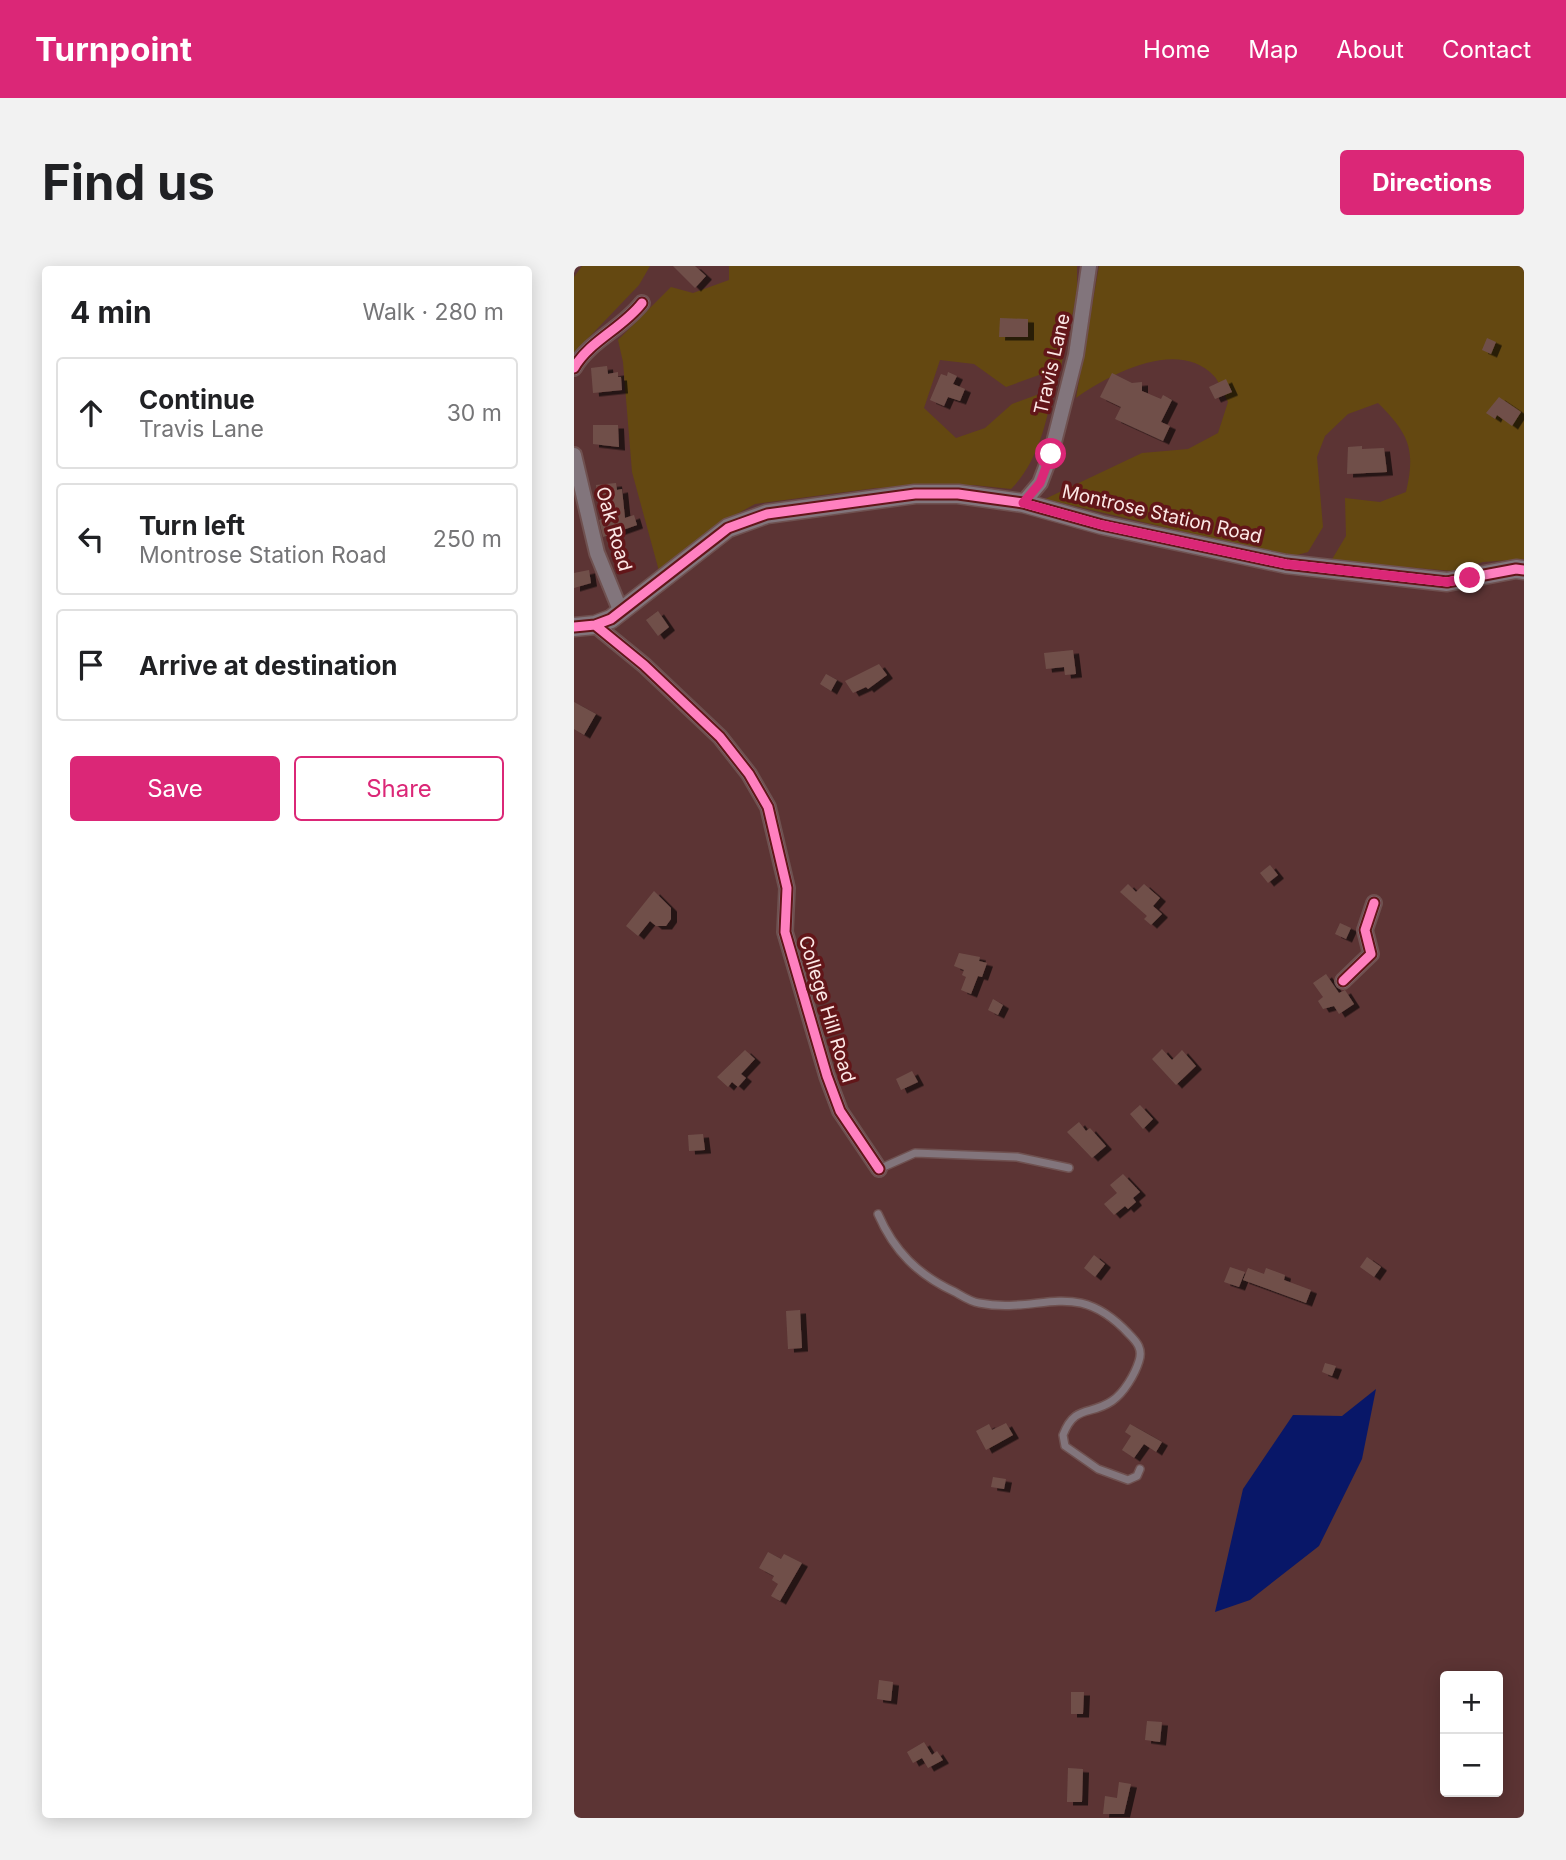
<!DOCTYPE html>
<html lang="en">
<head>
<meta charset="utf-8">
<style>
  body { margin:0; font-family:Inter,sans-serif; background:#f2f2f2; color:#202124 }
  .controls { position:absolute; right:21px; bottom:21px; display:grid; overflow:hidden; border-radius:7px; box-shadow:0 4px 18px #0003 }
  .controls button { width:63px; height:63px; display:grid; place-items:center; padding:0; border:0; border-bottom:2px solid #e0e0e0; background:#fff; color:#202124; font:35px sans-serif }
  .stop { position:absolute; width:21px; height:21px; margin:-16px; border:5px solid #db2777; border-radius:50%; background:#fff }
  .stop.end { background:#db2777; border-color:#fff; box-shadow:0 2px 7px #0008 }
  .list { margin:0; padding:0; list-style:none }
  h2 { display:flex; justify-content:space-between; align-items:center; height:91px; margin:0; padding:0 28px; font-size:30px }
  h2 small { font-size:23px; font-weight:400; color:#757577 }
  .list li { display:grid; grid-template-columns:46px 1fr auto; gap:21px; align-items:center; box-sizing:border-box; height:112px; margin:0 14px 14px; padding:0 14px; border:2px solid #e0e0e0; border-radius:7px }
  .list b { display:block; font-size:26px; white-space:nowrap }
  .list p { margin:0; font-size:23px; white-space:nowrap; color:#757577 }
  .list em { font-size:23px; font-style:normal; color:#757577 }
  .actions { display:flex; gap:14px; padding:21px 28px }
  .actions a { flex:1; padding:16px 0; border:2px solid #db2777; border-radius:7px; text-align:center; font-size:24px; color:#db2777 }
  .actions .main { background:#db2777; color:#fff }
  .icon { flex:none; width:38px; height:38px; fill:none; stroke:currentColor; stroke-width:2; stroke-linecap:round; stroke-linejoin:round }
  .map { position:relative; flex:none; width:950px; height:1552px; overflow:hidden; border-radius:7px }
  header { display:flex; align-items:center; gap:42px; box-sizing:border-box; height:98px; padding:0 35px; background:#db2777; color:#fff }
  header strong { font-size:33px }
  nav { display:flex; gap:38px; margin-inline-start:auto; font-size:24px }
  .intro { display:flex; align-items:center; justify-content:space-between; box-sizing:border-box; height:168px; padding:0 42px }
  h1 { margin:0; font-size:49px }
  .button { padding:18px 32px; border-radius:7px; background:#db2777; color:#fff; font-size:24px; font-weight:700 }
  main { display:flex; gap:42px; padding:0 42px }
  aside { flex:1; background:#fff; border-radius:7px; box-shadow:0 4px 18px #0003 }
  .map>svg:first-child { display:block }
</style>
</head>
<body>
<header>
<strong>Turnpoint</strong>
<nav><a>Home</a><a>Map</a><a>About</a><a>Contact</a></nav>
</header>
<div class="intro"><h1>Find us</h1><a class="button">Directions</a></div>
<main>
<aside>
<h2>4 min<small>Walk · 280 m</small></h2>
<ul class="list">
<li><svg class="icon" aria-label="ahead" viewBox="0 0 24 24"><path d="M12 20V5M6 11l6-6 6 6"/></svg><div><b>Continue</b><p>Travis Lane</p></div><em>30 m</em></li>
<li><svg class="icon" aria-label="left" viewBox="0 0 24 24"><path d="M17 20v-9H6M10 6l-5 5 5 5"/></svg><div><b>Turn left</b><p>Montrose Station Road</p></div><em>250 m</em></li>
<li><svg class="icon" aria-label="arrive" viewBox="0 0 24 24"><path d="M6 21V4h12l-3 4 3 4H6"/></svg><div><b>Arrive at destination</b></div></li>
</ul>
<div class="actions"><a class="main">Save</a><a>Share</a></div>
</aside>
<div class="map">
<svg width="950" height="1552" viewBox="0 0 950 1552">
  <defs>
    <filter id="shadow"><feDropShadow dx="6" dy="3.5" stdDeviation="0" flood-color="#0009"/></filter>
  </defs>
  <rect width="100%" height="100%" fill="#5c3434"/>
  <!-- green -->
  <path fill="#644811" d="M8,0H76L65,19L0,87V11Z
    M155,0H503V27L487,101L432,121L400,98L366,94L350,142L382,172L411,162L438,138L479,123C472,159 463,197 437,223L399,219L302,222L181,238L143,259L85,305L58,206L49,96L44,74L97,21L119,27L155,14Z
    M525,0H950V293L909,296L879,305L757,295L772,270L771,232L806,236L832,226C842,183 835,168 804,137L774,148L751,170L743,191L749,261L734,286L716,291L471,233L568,187L614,183L644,167L654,136C650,128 646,118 641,111C605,71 536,108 502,132Z"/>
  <!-- water -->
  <path fill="#081768" d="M802,1123L788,1193L745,1280L676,1334L641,1346L669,1223L719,1149L768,1150Z"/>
  <!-- building -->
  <path fill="#70504a" filter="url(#shadow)" d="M99,0H121L132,10L121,22Z
    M426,52L454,53V71H425Z
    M913,72L922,76L917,88L908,84Z
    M33,100L34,108L44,106V111H47L48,124L19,127L17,102Z
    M374,106L383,110L379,118L391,123L386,135L374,131L370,140L356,134L367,108L373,110Z
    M538,107L558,117L568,116V125L587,133L589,129L598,134L587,156L596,160L589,175L541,153L547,141L526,131Z
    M652,113L658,126L641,133L635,121Z
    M925,131L947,146L938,160L923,149L921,153L912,147Z
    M19,159H44L45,181L19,178Z
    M788,180V183L810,182L813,206L773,208L774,181Z
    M42,217L43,224L48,223L51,252L60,249L63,259L29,271L25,254L30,253L28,236H24L22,219Z
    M15,304L17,317L0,322V307Z
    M84,345L95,361L84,370L72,354Z
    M499,384L502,408L491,409L490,401L472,403L470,387Z
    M305,398L313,409L294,423L292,421L279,427L271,415Z
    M252,408L263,414L257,425L246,418Z
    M0,436L22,448L10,469L0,463Z
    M696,599L704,609L694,617L686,607Z
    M554,618L562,626L570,618L586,632L579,640L588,648L577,659L570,653L573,650L546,626Z
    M80,625L97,642V653L92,660H82L76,655L64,670L52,660Z
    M766,657L777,662L772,673L761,668Z
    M385,687L406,691L405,695L413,697L408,711L404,710L397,728L387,724L392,711L388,709L390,704L380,700Z
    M752,708L765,727L771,724L780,738L765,748L760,740L749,743L744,735L749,731L739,717Z
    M419,733L429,739L424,749L414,744Z
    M588,783L598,794L608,784L622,800L602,819L578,793Z
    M171,784L181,793L167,808L172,812L164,821L158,816L154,821L143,811Z
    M338,805L344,816L327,824L322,813Z
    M566,839L579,853L569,863L556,848Z
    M505,856L512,865L516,862L532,880L518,892L493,866Z
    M129,868L131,884L115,885L114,869Z
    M549,908L566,926L559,932L562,936L554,943L551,940L540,949L530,938L543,927L536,919Z
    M520,989L531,998L521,1011L510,1002Z
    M793,991L807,1001L800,1011L786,1001Z
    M656,1001L671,1006L665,1021L650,1016Z
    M674,1002L690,1008L692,1002L711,1009L710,1014L737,1024L732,1037L669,1014Z
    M226,1044L228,1082L214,1083L212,1045Z
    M751,1097L762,1100L758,1110L748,1106Z
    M432,1157L439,1169L412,1184L402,1165L415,1158L418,1164Z
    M556,1158L588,1176L582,1186L570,1178L560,1192L548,1184L557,1170L551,1166Z
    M419,1211L432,1213L430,1223L417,1221Z
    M194,1286L207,1293L210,1288L228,1297L206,1335L197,1330L204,1318L198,1314L200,1310L185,1302Z
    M305,1414L319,1416L317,1435L303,1433Z
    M497,1426H510L509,1448H497Z
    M573,1455L588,1456L586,1476L571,1474Z
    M350,1476L358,1489L363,1485L369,1494L354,1502L348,1492L339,1497L333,1486Z
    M494,1502L509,1503L508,1536H493Z
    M545,1516L557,1518L550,1548H529L531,1530L543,1532Z"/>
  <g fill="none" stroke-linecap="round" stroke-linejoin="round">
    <defs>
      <path id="service" d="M305,903L341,887L443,891L495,902
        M304,948C320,985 344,1009 381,1026C388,1030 397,1036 405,1037C467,1049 501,1010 555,1068C563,1076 569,1083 565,1095C561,1108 550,1127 538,1135C516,1150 501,1138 489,1169L491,1180L524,1203L554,1214L563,1210L566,1203"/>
      <path id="minor" d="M0,102C15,75 49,62 68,37
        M0,189L23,287L47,346
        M449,237L466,217L477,188L502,89L515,0
        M21,359L70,399L146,471L175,508L194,541L213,622L211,666L253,810L266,845L305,903
        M769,715L797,688L791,664L800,637"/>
      <path id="tertiary" d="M0,361L21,359L37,353L154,262L193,248L341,228H384L449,237L528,259L712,298L873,316L942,303L950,304"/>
    </defs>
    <!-- service casing -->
    <use href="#service" stroke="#6f5150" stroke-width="10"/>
    <!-- minor casing -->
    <use href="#minor" stroke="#6f5150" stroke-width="18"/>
    <!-- tertiary casing -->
    <use href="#tertiary" stroke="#6f5150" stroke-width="21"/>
    <!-- service -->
    <use href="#service" stroke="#82757c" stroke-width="7"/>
    <!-- minor -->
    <use href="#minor" stroke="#82757c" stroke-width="14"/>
    <!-- tertiary -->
    <use href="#tertiary" stroke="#82757c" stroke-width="18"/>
    <defs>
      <path id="cycleway" d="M0,102C15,75 49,62 68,37
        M21,359L70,399L146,471L175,508L194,541L213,622L211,666L253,810L266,845L305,903
        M0,361L21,359L37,353L154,262L193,248L341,228H384L449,237L528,259L712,298L873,316L942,303L950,304
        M769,715L797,688L791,664L800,637"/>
    </defs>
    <!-- cycleway casing -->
    <use href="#cycleway" stroke="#621619" stroke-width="13"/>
    <!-- cycleway -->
    <use href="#cycleway" stroke="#ff80c0" stroke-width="9"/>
  </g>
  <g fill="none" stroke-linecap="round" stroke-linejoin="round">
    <!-- route -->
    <path stroke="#db2777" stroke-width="9" d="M477,188L466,217L449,237L528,259L712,298L873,316L896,312"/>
  </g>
  <g text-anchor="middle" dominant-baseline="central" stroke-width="7" stroke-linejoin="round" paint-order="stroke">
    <!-- street labels -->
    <g font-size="19" fill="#fce8e6" stroke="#621619">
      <text transform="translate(478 98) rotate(-77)">Travis Lane</text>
      <text transform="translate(588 248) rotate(13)">Montrose Station Road</text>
      <text transform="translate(40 263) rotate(74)">Oak Road</text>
      <text transform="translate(253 743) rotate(73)">College Hill Road</text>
    </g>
  </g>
</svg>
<div class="controls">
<button>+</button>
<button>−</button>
</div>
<div class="stop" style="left:477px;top:188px"></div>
<div class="stop end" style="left:896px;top:312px"></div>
</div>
</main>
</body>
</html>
